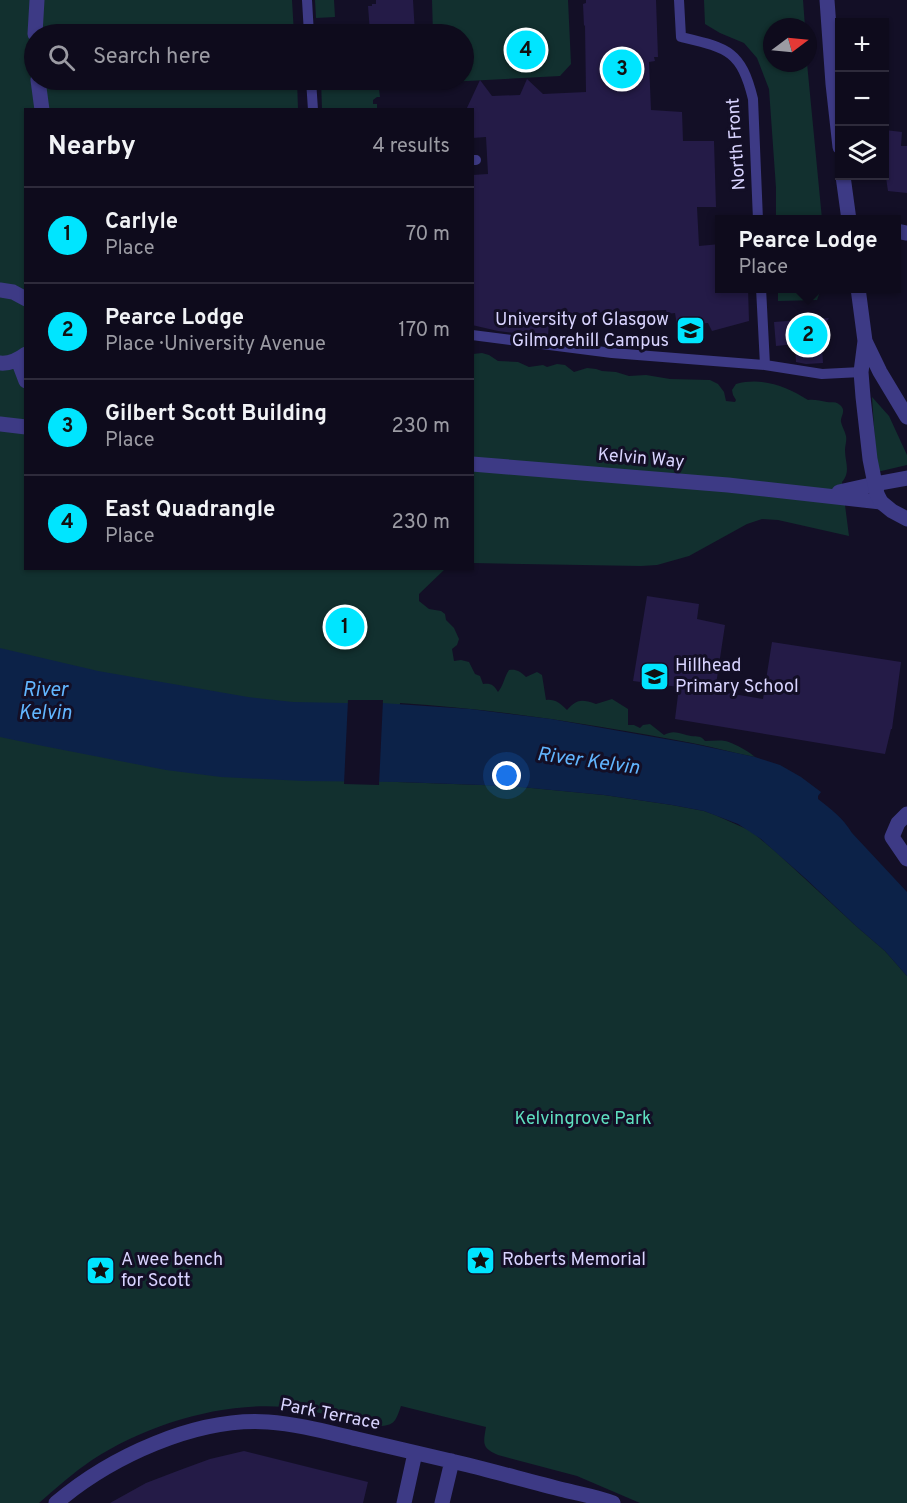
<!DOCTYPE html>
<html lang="en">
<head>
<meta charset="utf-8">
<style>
  body { margin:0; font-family:Overpass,sans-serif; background:#1c1929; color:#f1f3f6 }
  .controls { position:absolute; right:18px; top:18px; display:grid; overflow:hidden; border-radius:0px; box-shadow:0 2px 4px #0004 }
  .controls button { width:54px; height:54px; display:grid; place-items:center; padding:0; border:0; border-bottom:2px solid #2e2b3b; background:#0e0b1c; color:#f1f3f6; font:30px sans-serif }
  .compass { position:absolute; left:763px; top:18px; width:54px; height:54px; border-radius:50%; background:#0e0b1c; box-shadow:0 2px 4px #0004; rotate:74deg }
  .you { position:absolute; left:507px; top:776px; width:21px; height:21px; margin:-15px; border:4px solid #fff; border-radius:50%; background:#1a73e8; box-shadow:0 0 0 9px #1a73e833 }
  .badge { display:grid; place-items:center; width:39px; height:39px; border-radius:50%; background:#00e5ff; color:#111; font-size:20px; font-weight:700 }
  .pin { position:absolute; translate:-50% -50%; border:3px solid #fff; box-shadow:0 2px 6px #0006 }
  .popup { position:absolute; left:715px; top:215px; width:186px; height:78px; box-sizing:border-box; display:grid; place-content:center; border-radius:0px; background:#0e0b1c; filter:drop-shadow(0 2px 4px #0005); font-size:20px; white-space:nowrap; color:#9b9ba3 }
  .popup b { font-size:22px; color:#f1f3f6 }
  .popup::after { content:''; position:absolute; left:50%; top:100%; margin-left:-12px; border:12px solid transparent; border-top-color:#0e0b1c }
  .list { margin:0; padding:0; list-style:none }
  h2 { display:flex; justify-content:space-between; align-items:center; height:78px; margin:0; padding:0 24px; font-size:26px }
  h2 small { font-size:20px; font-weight:400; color:#9b9ba3 }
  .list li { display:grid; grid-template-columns:39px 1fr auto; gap:18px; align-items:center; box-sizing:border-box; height:96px; padding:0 24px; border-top:2px solid #2e2b3b }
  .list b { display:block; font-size:22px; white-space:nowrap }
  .list p { margin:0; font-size:20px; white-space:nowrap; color:#9b9ba3 }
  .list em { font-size:20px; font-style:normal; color:#9b9ba3 }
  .icon { flex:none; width:33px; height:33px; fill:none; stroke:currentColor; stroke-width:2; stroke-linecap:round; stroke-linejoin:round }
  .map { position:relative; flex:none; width:907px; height:1503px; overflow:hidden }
  .search { position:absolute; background:#0e0b1c; box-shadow:0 2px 4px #0004; left:24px; top:24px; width:450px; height:66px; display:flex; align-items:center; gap:15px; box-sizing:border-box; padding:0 21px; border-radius:33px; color:#9b9ba3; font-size:22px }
  .panel { position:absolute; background:#0e0b1c; box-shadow:0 2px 4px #0004; left:24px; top:108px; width:450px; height:462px; border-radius:0px }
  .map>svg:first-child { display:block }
</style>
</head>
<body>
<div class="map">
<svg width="907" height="1503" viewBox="0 0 907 1503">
  <rect width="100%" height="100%" fill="#130f26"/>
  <!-- green -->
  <path fill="#12302f" d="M0,0H292L294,34H34V80H297L298,109L26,110V568L445,569L419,594V601L429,609L441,611L445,614L446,620L454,628L459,639L457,645L452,649L454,661L461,660L469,662L475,674L480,676L483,684C491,683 494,685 498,692C504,685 504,677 509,670C516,669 520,671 526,677L537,672L542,675L546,700C555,699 560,703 567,710C577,699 581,699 596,704L612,699L628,709V725H634L640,728L643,725L650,724L664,735C674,729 681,734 691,736C698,737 700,735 705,741C712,741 719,740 725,741C732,742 750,752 755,757C734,753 713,747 692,743C595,725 498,709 400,703L398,782L510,786L532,788L604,795L672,805L704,811L715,815L751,831L776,852L856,926L885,951L907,976V1503H640L577,1476L498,1455C482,1448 483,1444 486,1427L401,1406C396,1420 395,1426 379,1426C347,1421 316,1410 284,1407C220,1402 146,1425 92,1460C73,1473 56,1488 39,1503H0Z
    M315,0H334L335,17L316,18Z
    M432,0H568L571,64L560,76L448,82L446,80H464V34H433Z
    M704,0H803L805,27H772V63H807L822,219H776V188L769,89L757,58L744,43L720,33L705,24Z
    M321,80H379V82H376V88L379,89L380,97H377L373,100V104H377V109H322Z
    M778,289V288L821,289L817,300L778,301Z
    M482,353L489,355L498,361L518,362L529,367L543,365L547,367L557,364L565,365L574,372L587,368L596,369L602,371L616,372L629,376L646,375L670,379L710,380L718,384L724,392L726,401L735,402L736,400L733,395L732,390L736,384C762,377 786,386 808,400C815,399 820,401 827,402C831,403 836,401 840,405C847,411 840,416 841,422C842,427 845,431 846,436C847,441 845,445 845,450C845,463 851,471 842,482L849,536L778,520L762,519L747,524L689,556L657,565L641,566L473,563V354Z
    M872,397L889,416L907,455V465L877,472Z"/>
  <!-- water -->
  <path fill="#0c2248" d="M0,648L98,671L248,697L293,702L346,703H382L470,709L551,719L694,744L755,757L780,765L801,777L821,792L818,796V799C831,809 843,818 852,833L907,892V976L885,951L856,926L805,878L761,839L738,824L704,811L672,805L604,795L510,786L398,782L304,781L221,777L166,770L43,746L0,737Z"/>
  <!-- pier -->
  <path fill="#130f26" d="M348,700H383L379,785L344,784Z"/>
  <!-- building -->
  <path fill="#241b47" d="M376,0H413L415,34H374V31L370,32L368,6H372V4H376Z
    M586,0H656L658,57H654L655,61L649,62L651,110L682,112L683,141H714L716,207H697L699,246L720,244V288H748L749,321L712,331L708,323L677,325L675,313L667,314L666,310L564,314V324L549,320L548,337L498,331L472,325V175L488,174L486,137L472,138V110H466L480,80L492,96L520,95L527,79L543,94L586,92L585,25L584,26L583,4L586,3Z
    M885,130L902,132L901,146H907V193L888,191L885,171Z
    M829,318L821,330L823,363L806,364L796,362L795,344L776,346L774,322Z
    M647,596L699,604L697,619L725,625L715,691L763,699L772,642L901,662L892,729H891L885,754L675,719L679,687L633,681Z
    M244,1451L368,1482L363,1503H110L146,1483L180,1470L210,1459Z"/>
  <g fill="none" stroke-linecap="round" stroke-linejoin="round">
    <!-- service -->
    <path stroke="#3d3a85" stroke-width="10" d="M307,0L309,34
      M679,0L681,37C727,48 741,50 753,99L758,220
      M311,80L313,110
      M472,160H476
      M761,288L765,365
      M472,335L612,353L765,365L822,374L861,372"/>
    <!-- pedestrian -->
    <path stroke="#3d3a85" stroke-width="15" d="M35,34L37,0
      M38,80L42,110
      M0,290L13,292L26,299
      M18,360L26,381
      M0,363C10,364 18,360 26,354
      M0,424L26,427
      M472,464L728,485L881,502
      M839,492L875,484"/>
    <!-- minor -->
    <path stroke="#3d3a85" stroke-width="15" d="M896,231L907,233
      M907,814L898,823L892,837L907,859
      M56,1503C110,1457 196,1417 268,1422C298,1424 327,1432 357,1439C394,1448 431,1456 468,1465C500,1473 532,1482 564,1490C580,1494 598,1497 613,1503
      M404,1503L415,1453
      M442,1503L452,1461"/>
    <!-- tertiary -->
    <path stroke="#3d3a85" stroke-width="15" d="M827,0L833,84L840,147
      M843,176L849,220
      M858,288L865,341L861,372L863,397L870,459L877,494L881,502L892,511L907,519
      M865,341L880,372L907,417
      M875,484L907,478"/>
  </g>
  <!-- icons -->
  <defs>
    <symbol id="university-square" viewBox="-11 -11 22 22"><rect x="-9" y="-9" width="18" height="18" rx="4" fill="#00e5ff" stroke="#130f26"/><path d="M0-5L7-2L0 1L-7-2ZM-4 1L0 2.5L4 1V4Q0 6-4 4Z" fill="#111"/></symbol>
    <symbol id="school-square" viewBox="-11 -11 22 22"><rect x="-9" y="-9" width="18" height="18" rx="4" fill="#00e5ff" stroke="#130f26"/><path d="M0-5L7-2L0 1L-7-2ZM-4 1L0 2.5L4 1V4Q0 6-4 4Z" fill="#111"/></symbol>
    <symbol id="sight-square" viewBox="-11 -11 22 22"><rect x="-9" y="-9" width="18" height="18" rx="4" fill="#00e5ff" stroke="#130f26"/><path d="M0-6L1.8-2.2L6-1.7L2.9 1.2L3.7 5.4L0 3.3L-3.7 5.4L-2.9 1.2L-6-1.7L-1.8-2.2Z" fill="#111"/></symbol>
  </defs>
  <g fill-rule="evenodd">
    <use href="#university-square" x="674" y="314" width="33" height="33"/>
    <use href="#school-square" x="638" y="660" width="33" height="33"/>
    <use href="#sight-square" x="464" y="1244" width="33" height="33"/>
    <use href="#sight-square" x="84" y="1254" width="33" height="33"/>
  </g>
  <g text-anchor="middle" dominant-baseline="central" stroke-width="6" stroke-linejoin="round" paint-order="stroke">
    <!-- street labels -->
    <g font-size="18" fill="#d9d4ff" stroke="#130f26">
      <text transform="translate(737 144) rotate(-94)">North Front</text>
      <text transform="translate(641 459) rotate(5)">Kelvin Way</text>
      <text transform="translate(330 1415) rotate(11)">Park Terrace</text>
    </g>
    <!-- poi labels -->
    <g font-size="18" fill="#d9d4ff" stroke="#130f26" text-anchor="start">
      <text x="669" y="320" text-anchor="end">University of Glasgow<tspan x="669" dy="21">Gilmorehill Campus</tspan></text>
      <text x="675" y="666">Hillhead<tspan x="675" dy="21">Primary School</tspan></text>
      <text x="121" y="1260">A wee bench<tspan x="121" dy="21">for Scott</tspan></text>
      <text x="502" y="1260">Roberts Memorial</text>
    </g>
    <!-- park labels -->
    <g font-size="18" fill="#5fe0c0" stroke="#130f26">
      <text x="583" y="1119">Kelvingrove Park</text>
    </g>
    <!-- water labels -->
    <g font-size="20" font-style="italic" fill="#62b6ff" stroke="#130f26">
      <text x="45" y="691">River<tspan x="45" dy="23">Kelvin</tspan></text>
      <text transform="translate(588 762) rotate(8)">River Kelvin</text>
    </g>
  </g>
</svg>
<div class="controls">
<button>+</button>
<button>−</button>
<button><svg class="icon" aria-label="layers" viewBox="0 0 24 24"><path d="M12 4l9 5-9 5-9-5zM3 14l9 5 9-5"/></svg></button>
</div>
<svg class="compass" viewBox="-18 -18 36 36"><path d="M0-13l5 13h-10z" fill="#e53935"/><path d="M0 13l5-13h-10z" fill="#9b9ba3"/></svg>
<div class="you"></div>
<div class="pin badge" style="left:345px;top:627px">1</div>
<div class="pin badge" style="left:808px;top:335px">2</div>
<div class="popup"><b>Pearce Lodge</b>Place</div>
<div class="pin badge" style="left:622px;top:69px">3</div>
<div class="pin badge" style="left:526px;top:50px">4</div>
<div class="search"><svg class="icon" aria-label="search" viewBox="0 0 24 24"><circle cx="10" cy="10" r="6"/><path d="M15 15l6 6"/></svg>Search here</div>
<section class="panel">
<h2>Nearby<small>4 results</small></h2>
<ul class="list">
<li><span class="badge">1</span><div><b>Carlyle</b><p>Place</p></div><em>70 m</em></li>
<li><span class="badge">2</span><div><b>Pearce Lodge</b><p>Place · University Avenue</p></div><em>170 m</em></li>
<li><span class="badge">3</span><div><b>Gilbert Scott Building</b><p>Place</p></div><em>230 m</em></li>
<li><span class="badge">4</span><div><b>East Quadrangle</b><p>Place</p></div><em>230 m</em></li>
</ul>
</section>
</div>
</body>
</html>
